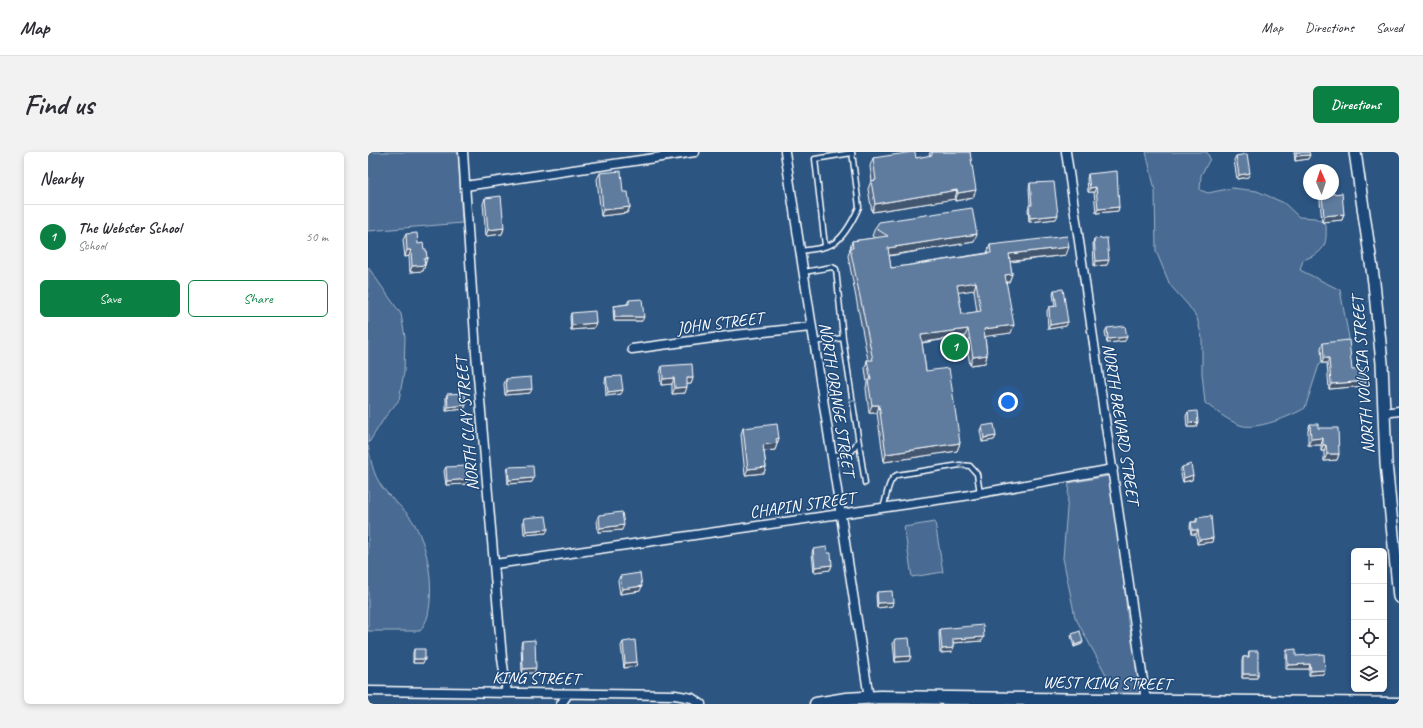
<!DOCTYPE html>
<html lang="en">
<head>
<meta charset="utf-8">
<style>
  body { margin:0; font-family:Caveat,sans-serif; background:#f2f2f3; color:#2b2b33 }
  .controls { position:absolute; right:12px; bottom:12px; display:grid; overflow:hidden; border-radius:6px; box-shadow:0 2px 6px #0003 }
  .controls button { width:36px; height:36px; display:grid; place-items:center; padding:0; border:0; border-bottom:1px solid #e1e1e2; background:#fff; color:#2b2b33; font:20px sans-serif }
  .compass { position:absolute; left:935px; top:12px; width:36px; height:36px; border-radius:50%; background:#fff; box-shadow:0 2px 6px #0003; rotate:357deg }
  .you { position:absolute; left:640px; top:250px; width:14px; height:14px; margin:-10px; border:3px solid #fff; border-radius:50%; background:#1a73e8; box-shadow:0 0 0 6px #1a73e833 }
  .badge { display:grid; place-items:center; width:26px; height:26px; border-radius:50%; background:#0b8043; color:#fff; font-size:13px; font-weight:700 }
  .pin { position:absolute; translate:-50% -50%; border:2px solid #fff; box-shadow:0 1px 4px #0006 }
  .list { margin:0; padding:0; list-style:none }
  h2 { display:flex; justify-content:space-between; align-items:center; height:52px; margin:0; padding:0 16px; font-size:17px }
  h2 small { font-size:13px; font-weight:400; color:#7c7c81 }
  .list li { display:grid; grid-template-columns:26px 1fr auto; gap:12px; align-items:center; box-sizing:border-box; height:64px; padding:0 16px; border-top:1px solid #e1e1e2 }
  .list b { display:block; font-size:15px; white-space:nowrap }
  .list p { margin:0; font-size:13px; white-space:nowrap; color:#7c7c81 }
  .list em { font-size:13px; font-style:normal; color:#7c7c81 }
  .actions { display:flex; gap:8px; padding:12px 16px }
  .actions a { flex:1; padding:9px 0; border:1px solid #0b8043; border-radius:6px; text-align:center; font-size:14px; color:#0b8043 }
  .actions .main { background:#0b8043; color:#fff }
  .icon { flex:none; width:22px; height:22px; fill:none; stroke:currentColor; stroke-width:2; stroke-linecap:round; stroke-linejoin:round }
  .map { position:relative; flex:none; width:1031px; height:552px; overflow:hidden; border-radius:6px }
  header { display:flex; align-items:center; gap:24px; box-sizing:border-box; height:56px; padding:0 20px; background:#fff; border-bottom:1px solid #e1e1e2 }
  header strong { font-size:19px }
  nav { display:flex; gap:22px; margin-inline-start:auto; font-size:14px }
  .intro { display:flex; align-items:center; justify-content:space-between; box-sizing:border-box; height:96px; padding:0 24px }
  h1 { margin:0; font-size:28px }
  .button { padding:10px 18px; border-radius:6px; background:#0b8043; color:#fff; font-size:14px; font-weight:700 }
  main { display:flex; gap:24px; padding:0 24px }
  aside { flex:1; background:#fff; border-radius:6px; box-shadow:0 2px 6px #0003 }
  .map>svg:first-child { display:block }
</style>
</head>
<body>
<header>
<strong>Map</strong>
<nav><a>Map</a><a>Directions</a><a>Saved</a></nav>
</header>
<div class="intro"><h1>Find us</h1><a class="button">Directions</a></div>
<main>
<aside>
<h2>Nearby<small></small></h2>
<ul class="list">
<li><span class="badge">1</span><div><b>The Webster School</b><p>School</p></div><em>50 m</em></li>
</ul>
<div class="actions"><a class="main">Save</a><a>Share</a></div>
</aside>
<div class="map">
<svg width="1031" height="552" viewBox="0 0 1031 552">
  <rect width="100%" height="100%" fill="#2c5582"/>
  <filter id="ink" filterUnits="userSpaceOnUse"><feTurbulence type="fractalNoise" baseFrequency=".025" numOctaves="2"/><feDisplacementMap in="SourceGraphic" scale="8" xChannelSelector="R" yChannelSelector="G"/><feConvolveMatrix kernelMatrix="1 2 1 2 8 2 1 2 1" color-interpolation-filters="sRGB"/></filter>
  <g filter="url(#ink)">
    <!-- green -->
    <path fill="#486b92" stroke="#a4b5c8" d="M0,0H90L94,71L0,79Z
      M778,0H839L842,7L833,23L832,38L840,41L864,36L889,39L916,51L931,65L947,66L958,72C959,94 957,100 935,108L932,118L972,138L981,186L971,201L951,213L937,256C924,264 887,279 872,273C859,268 848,259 837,251L834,221V186L829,166L820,153L802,133L788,99L787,38Z
      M0,115L33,162L37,185L36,220L31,248L17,265L0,292Z
      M0,293C3,311 6,327 19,341C28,351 40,360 47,373C61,398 66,435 60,463C59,469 55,474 52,479H0Z
      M741,324L754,410L760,470L766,495L773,543H749L707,465L695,406L701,331Z
      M567,370L575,420L544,425L536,375Z"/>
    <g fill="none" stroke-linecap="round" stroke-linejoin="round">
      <defs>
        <path id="lane" d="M457,94L447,7L484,1
          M432,99C443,97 457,97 466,91C477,84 486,66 491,55L484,0
          M436,120L464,115L468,117L475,186L497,331
          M446,190L475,186
          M463,304L484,299L490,289
          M515,356C519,346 519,328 529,323L592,313L602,314L609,322L612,341"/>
        <path id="street" d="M95,0L108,201L134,506L139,541
          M417,0L501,546
          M698,0L778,549
          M97,34L327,0
          M264,197L367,183L443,175
          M1016,261L1031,259
          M127,412L596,344L745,317
          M0,539L307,543L324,546L333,552
          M193,552L200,542"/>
        <path id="secondary" d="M987,0L1006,131L1014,211L1018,311L1031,445"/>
        <path id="primary" d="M448,552L478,547L512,545L1031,552"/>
      </defs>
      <!-- lane casing -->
      <use href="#lane" stroke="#fff" stroke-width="7"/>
      <!-- street casing -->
      <use href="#street" stroke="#fff" stroke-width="11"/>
      <!-- secondary casing -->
      <use href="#secondary" stroke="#fff" stroke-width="14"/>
      <!-- primary casing -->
      <use href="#primary" stroke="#fff" stroke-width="15"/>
      <!-- lane -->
      <use href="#lane" stroke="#1f4a7a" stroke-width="4"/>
      <!-- street -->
      <use href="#street" stroke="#1f4a7a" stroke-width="8"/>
      <!-- secondary -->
      <use href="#secondary" stroke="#1f4a7a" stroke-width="11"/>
      <!-- primary -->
      <use href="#primary" stroke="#1f4a7a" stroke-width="12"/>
    </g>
    <!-- wall -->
    <path fill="#516b89" stroke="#fff" fill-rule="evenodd" d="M562,0H602L605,46L587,49V47L504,60L500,37L503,29H504L502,14L505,6H548L561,4Z
      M926,0H941L940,7L927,9Z
      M868,4L880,25L869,27L866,8Z
      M232,21L255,40L262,55L259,61L233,64L229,27Z
      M720,22L751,55L750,59L728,61L726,40H720L719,27Z
      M662,31L688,67L661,70L660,57L662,53L661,36Z
      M954,43L976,62L974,68L954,70L952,49Z
      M117,46L136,76L134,82L118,84L115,52Z
      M507,76L609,82L606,90L521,104L523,116L619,101L622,93L698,103L642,110L644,122L641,130H638L643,181L617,184L619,203L617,211L602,213L597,184L554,191L558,219L592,291L589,299L516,310L509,261H501L498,236L499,231L497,216L499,208H500L480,104L484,89L507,86L504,84ZM606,138L609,160L594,162L590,140Z
      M38,82L56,97L59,106L55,119L42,120L41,104L37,105L35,88Z
      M726,87L739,113L726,114L725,91Z
      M686,138L700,170L698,174L680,177L679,159L681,155L687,154L685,142Z
      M261,148L274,169H246L245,158L246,154L259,152Z
      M203,161L228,171L226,176L203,178L202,165Z
      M739,176L757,189L739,191L737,180Z
      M955,191L984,218L996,234L961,237L959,211H954L953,196Z
      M294,214L325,226L323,232H319L317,241L304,242V232L293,233L292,221Z
      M238,225L253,242L238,244L237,229Z
      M138,227L162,241L137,243L136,232Z
      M79,242L98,253L96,257L78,259V246Z
      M820,260L828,275H819L818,264Z
      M942,272L950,276L971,302L969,308L956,309V299H953V293H940V278Z
      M614,274L628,284L626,288L614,290L612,278Z
      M375,276L411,286L407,298L396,299L398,315L396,321L377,323L373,282Z
      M78,315L98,332L78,333L76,319Z
      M140,315L164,330L140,332L139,320Z
      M814,315L825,323L824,328L815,330L812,319Z
      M231,363L254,378L230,380L229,367Z
      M156,366L178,381L156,383L155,370Z
      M829,366L845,386L844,390L829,392L828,382H823L822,374L823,370H827Z
      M445,397L460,401L464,413L462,418L446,420L444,401Z
      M252,424L272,439L252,442L250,429Z
      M509,440L524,454L509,456L508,444Z
      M572,477L614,489L585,491V496L584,500L572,501L571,481Z
      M704,482L714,492L706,495L703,484Z
      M527,487L543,504L541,509L527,510L525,491Z
      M154,489L166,521H154L153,493Z
      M255,490L269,510L268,514L256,516L253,494Z
      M46,497L57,507L55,511H45V501Z
      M919,498L955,522L941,523V517H918V502Z
      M881,499L890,522L889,526H874V509L875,505H880Z"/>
    <!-- shaded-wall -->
    <path fill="#42576f" stroke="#fff" d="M942,3L940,7L927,9L928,4Z
      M882,21L880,25L869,27L871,23Z
      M728,35L726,40H720L722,36Z
      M589,38L587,47L504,60L507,52Z
      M608,38L605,46L587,49L590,41Z
      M262,55L259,61L233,64L235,58Z
      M751,55L750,59L728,61L730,57Z
      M976,62L974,68L954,70L956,64Z
      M690,63L688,67L661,70L662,66Z
      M136,76L134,82L118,84L120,78Z
      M609,82L606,90L517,104L520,96Z
      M701,95L698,103L638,110L641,102Z
      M39,98H43L41,104L37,105Z
      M59,106L57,113L56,107Z
      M741,108L739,113L726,114L728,109Z
      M57,113L55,119L42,120L44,114Z
      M644,122L641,130L634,131L637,123Z
      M608,130L606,138L587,141L589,133Z
      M247,165H276L274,169H246Z
      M700,170L698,174L680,177L682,173Z
      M228,171L226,176L203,178L204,173Z
      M646,173L643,181L613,185L616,177Z
      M600,177L597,184L550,191L553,183Z
      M759,185L757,189L739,191L740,187Z
      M619,203L617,211L602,213L605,205Z
      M956,206H961L959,211H954Z
      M306,226L304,232L293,233L295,227Z
      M319,226H325L323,232H316Z
      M998,229L996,234L961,237L963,232Z
      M319,235L317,241L304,242L307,236Z
      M164,237L162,241L137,243L139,239Z
      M255,238L253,242L238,244L240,240Z
      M98,253L96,257L78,259L80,255Z
      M504,253H511L509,261H501Z
      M830,270L828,275H819L821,271Z
      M628,284L626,288L614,290L616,286Z
      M411,286L407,298L393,299L395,293L408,287Z
      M955,286L953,293H940L943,287Z
      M592,291L589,299L516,310L518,302Z
      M955,293H958L956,299H953Z
      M959,302H971L969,308L956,309Z
      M398,315L396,321L377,323L380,317Z
      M825,323L824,328L815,330L816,326Z
      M166,326L164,330L140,332L141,328Z
      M100,327L98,332L78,333L79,329Z
      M256,373L254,378L230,380L232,376Z
      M180,377L178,381L156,383L158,379Z
      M824,378H830L828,382H823Z
      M845,386L844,390L829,392L831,388Z
      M464,413L462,418L446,420L447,415Z
      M274,434L272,439L252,442L254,437Z
      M525,450L524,454L509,456L510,451Z
      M616,485L614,489L583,491L585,487Z
      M715,490L714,492L706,495L707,493Z
      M585,496L584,500L572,501L574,497Z
      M543,504L541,509L527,510L528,505Z
      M46,507H57L55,511H45Z
      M269,510L268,514L256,516L257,511Z
      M942,512L941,517H918L920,513Z
      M168,516L166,521H154L155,517Z
      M957,518L955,522L941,523L943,519Z
      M875,522H890L889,526H874Z"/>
    <!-- building -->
    <path fill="#5e7c9f" stroke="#fff" fill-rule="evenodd" d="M545,0H547L548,6L564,3V0H602L608,38L590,41L589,38L507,52L503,29L508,28L505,6Z
      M928,0H941L942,3L928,4Z
      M879,2L882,21L871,23L868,4Z
      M253,19L255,40H260L262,55L235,58L232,21Z
      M749,19L751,55L730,57L728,35L722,36L720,22Z
      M686,30L690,63L662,66L661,53H664L662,31Z
      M974,41L976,62L956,64L954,43Z
      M133,44L136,76L120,78L117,46Z
      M604,56L609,82L520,96L523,116L623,101L622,93L699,84L701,95L641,102L644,122L637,123L646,173L616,177L619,203L605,205L600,177L553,183L558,219L581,216L592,291L518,302L511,253H504L500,228H503L499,208H505L482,96H485L484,89L520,84L507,76L511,70ZM608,130L613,159L594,162L589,133Z
      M49,81L50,92L55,91L56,97H58L59,106L56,107L57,113L44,114L43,98H39L38,82Z
      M739,86L741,108L728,109L726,87Z
      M695,137L700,170L682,173L681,155L689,154L686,138Z
      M274,147L276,165H247L246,154L261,152V148Z
      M227,159L228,171L204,173L203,161Z
      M757,174L759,185L740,187L739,176Z
      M981,188L984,218L997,217L998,229L963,232L961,206H956L955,191Z
      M324,212L325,226H319V235L307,236L306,226L295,227L294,214Z
      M253,224L255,238L240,240L238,225Z
      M163,225L164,237L139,239L138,227Z
      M97,241L98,253L80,255L79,242Z
      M829,259L830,270L821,271L820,260Z
      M409,272L411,286L408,287L409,291L395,293L398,315L380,317L375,276Z
      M626,272L628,284L616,286L614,274Z
      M942,272H950V276H970L971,302H959L958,293H955V286L943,287Z
      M823,312L825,323L816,326L814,315Z
      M99,314L100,327L79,329L78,315Z
      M165,314L166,326L141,328L140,315Z
      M254,360L256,373L232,376L231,363Z
      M178,364L180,377L158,379L156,366Z
      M843,364L845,386L831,388L830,378H824L823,370H829V366Z
      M459,395L460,401H463L464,413L447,415L445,397Z
      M272,421L274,434L254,437L252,424Z
      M524,439L525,450L510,451L509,440Z
      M615,473L616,485L585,487V496L574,497L572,477Z
      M712,479L715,490L707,493L704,482Z
      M541,486L543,504L528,505L527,487Z
      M167,488L168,516L155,517L154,489Z
      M267,488L269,510L257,511L255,490Z
      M46,497H57V507H46Z
      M928,497V504L956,502L957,518L943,519L942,512L920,513L919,498Z
      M881,499H890V522H875V505H881Z"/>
    <!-- one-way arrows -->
    <defs><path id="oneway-chevron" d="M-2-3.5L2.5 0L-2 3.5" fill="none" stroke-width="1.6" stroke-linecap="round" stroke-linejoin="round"/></defs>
    <g stroke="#7992af">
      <use href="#oneway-chevron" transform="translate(485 250) rotate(-98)"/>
      <use href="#oneway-chevron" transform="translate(594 314) rotate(179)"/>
    </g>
  </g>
  <g text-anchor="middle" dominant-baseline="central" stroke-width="3" stroke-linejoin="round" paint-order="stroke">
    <!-- street labels -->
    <g font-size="17" fill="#fff" stroke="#1f4a7a">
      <text transform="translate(352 171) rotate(-7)">JOHN STREET</text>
      <text transform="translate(995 223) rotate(-94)">NORTH VOLUSIA STREET</text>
      <text transform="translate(469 247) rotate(81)">NORTH ORANGE STREET</text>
      <text transform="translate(99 272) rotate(-95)">NORTH CLAY STREET</text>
      <text transform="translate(753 272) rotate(81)">NORTH BREVARD STREET</text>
      <text transform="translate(434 353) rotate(-8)">CHAPIN STREET</text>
      <text transform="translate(168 526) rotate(1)">KING STREET</text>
      <text transform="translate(739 531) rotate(1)">WEST KING STREET</text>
    </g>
  </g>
</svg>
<div class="controls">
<button>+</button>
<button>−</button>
<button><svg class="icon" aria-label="locate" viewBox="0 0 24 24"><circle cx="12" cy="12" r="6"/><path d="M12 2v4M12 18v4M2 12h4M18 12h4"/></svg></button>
<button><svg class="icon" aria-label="layers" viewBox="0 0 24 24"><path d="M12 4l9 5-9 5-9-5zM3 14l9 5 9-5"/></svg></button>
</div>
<svg class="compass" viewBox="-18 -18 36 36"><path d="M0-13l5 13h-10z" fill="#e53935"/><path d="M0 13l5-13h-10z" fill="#7c7c81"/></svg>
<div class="you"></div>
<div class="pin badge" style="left:587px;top:195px">1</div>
</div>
</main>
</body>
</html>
